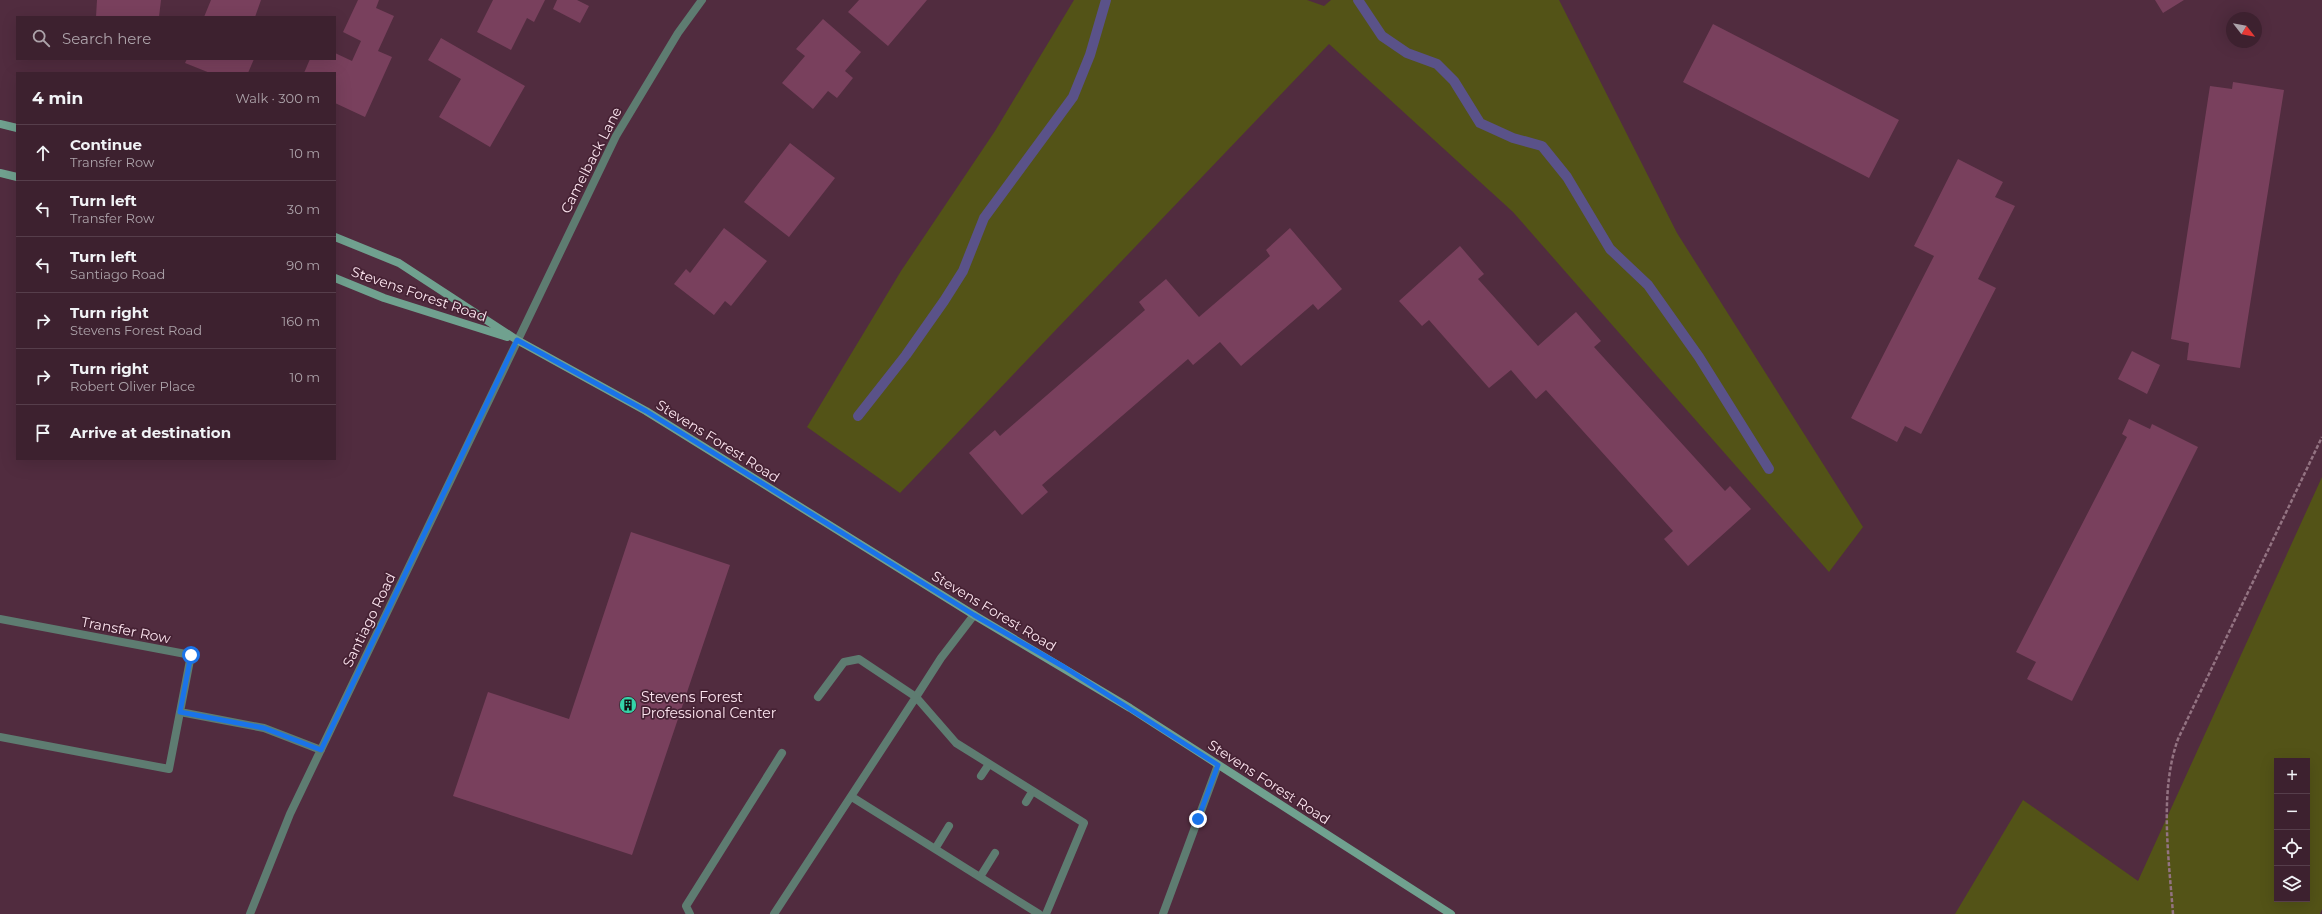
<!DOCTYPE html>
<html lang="en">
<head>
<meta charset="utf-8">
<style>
  body { margin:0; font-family:Montserrat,sans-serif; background:#442937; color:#f1f3f6 }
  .controls { position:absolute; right:12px; bottom:12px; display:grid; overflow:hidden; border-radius:0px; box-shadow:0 4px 16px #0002 }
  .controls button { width:36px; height:36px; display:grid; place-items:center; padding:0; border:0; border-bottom:1px solid #563e4b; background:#3d212f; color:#f1f3f6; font:20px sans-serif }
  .compass { position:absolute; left:2226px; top:12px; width:36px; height:36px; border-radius:50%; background:#3d212f; box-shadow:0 4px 16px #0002; rotate:121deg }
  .stop { position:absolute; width:12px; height:12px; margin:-9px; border:3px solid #1a73e8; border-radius:50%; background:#fff }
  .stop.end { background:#1a73e8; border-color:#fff; box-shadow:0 1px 4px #0008 }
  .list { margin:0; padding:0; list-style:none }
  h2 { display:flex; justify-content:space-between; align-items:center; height:52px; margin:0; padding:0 16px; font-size:17px }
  h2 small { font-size:13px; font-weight:400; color:#ada3aa }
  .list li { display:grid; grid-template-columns:26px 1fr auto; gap:12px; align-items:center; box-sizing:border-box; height:56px; padding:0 16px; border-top:1px solid #563e4b }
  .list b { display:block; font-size:15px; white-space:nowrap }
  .list p { margin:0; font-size:13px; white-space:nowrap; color:#ada3aa }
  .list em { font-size:13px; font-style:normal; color:#ada3aa }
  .icon { flex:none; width:22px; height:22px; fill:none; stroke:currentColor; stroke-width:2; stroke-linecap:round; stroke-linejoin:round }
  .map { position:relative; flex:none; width:2322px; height:914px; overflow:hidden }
  .search { position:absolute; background:#3d212f; box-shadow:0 4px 16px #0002; left:16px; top:16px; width:320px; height:44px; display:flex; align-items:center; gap:10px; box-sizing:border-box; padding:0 14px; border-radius:0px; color:#ada3aa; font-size:15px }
  .panel { position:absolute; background:#3d212f; box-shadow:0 4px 16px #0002; left:16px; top:72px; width:320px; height:388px; border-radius:0px }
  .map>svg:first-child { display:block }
</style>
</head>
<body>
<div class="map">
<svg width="2322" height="914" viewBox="0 0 2322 914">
  <rect width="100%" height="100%" fill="#512c3f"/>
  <!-- green -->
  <path fill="#535317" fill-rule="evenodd" d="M1074,0H1307L1324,6L1331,0H1559L1677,233L1863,527L1829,572L1513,212L1329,44L900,493L807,427L901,271L995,131Z
    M2322,477V909L2320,914H1955L2023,800L2138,881ZM2277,761H2307V899H2277Z"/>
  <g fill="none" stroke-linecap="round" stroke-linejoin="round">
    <!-- stream -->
    <path stroke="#5a5289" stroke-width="10" d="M1358,0L1382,36L1407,53L1437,64L1454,81L1480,123L1513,138L1542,146L1567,177L1610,249L1648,285L1699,357L1769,469
      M858,416L906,355L944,301L963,271L984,218L1073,97L1090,55L1106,0"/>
  </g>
  <!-- building -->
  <path fill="#79405d" d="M97,0H161L159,17H96Z
    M211,0H261L255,17H204Z
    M358,0H379L376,8L394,16L378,51L392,57L365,117L335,103V73H304L310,59H335V53L352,61L361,41L343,32Z
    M493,0H545L534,22L527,18L511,50L477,32Z
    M557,0H577L589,6L580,23L553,9Z
    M859,0H927L888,46L848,12Z
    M2155,0H2184L2163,13Z
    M823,19L861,52L845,71L853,78L837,98L828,91L813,109L782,83L805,56L796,49Z
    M1713,24L1899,120L1869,178L1683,82Z
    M441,38L525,86L490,147L439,117L461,79L428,60Z
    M187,59H254L248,73H210L185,63Z
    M2233,82L2284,90L2240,368L2187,360L2189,343L2171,339L2210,86L2232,89Z
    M790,143L835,178L789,237L744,202Z
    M1958,159L2003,182L1995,197L2015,206L1978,279L1996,288L1921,434L1905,426L1897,442L1851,418L1934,256L1914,246Z
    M724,228L767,261L731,306L725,301L714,315L674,284L686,269L690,273Z
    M1290,228L1342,289L1318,310L1313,304L1241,366L1220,342L1193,365L1188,359L1042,485L1048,492L1022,515L969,453L995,430L1000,436L1145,310L1139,302L1166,279L1199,317L1270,256L1266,250Z
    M1460,246L1484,274L1478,279L1538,346L1576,312L1601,341L1594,347L1725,491L1730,486L1751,509L1688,566L1664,539L1673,531L1546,390L1536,399L1511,370L1489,388L1429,320L1422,326L1399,301Z
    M2132,351L2160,365L2147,394L2118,379Z
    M2129,419L2150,429L2152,424L2198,447L2072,701L2027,679L2036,662L2016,652L2127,437L2122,434Z
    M631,532L730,565L632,855L453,796L488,692L569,719Z"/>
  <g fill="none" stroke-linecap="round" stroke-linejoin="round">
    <!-- path -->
    <path stroke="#937382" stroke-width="2.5" stroke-dasharray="4 2" stroke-linecap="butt" d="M2173,914C2169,859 2159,792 2178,739L2322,437"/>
    <!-- lane -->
    <path stroke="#5e7c71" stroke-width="8" d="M974,615L941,658L916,697L956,743L1084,823L1046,914
      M981,776L989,764
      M852,797L1039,914
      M1026,802L1032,792
      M935,849L949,826
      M980,877L995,853
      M690,914L686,906L782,753
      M774,914L916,697L859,659L844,662L818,697"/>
    <!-- street -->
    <path stroke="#5e7c71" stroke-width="8" d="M0,619L191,655L169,769L0,737
      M180,712L264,728L321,750
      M250,914L290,814L616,136L678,33L702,0
      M1163,914L1218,765"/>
    <!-- secondary -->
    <path stroke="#70a18f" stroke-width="8" d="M0,124L17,128
      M0,173L17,177
      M335,237L399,263L517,340L646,411L974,615L1130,708L1451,914
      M335,278L384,298L507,337"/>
  </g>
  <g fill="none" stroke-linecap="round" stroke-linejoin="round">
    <!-- route -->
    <path stroke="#1a73e8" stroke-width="5" d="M191,655L180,712L264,728L321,750L517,340L646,411L974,615L1064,667L1218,765L1198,819"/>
  </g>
  <!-- icons -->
  <defs>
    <symbol id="building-disc" viewBox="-11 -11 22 22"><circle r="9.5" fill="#34d4a8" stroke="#462234"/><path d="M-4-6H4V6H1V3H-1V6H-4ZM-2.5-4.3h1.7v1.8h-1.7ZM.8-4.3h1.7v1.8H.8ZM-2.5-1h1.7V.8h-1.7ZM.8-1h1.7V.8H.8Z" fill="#111"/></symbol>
  </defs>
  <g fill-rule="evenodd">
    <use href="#building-disc" x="618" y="695" width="20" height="20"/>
  </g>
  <g text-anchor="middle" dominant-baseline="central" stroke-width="3.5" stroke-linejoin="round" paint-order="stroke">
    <!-- street labels -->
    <g font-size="14" fill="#fce4ef" stroke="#462234">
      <text transform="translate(591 160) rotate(-63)">Camelback Lane</text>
      <text transform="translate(419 294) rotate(19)">Stevens Forest Road</text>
      <text transform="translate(718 441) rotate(32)">Stevens Forest Road</text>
      <text transform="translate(994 611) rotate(31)">Stevens Forest Road</text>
      <text transform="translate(369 620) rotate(-64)">Santiago Road</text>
      <text transform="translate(126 630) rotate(11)">Transfer Row</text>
      <text transform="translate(1269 782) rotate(33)">Stevens Forest Road</text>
    </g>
    <!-- poi labels -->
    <g font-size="14" fill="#fce4ef" stroke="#462234" text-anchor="start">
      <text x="641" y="697">Stevens Forest<tspan x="641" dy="16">Professional Center</tspan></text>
    </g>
  </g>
</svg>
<div class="controls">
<button>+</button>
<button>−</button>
<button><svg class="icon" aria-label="locate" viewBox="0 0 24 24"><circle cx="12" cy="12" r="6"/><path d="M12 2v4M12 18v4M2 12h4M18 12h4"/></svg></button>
<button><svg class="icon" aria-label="layers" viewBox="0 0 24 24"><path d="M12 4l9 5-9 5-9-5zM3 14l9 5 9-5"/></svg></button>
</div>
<svg class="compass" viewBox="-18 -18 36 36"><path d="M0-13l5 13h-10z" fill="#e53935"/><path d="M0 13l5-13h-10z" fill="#ada3aa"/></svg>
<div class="stop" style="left:191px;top:655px"></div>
<div class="stop end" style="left:1198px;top:819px"></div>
<div class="search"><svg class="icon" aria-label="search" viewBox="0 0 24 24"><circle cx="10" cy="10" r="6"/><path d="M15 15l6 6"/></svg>Search here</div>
<section class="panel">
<h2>4 min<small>Walk · 300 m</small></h2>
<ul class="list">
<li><svg class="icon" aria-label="ahead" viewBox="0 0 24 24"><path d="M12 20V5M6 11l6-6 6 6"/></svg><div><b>Continue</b><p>Transfer Row</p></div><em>10 m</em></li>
<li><svg class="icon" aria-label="left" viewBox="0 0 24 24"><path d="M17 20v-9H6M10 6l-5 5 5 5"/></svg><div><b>Turn left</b><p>Transfer Row</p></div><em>30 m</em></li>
<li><svg class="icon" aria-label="left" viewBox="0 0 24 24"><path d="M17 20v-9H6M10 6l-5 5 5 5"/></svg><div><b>Turn left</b><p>Santiago Road</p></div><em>90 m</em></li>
<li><svg class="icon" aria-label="right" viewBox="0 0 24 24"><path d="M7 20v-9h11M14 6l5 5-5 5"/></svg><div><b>Turn right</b><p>Stevens Forest Road</p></div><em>160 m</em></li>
<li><svg class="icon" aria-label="right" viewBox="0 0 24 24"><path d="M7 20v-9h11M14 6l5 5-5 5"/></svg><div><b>Turn right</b><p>Robert Oliver Place</p></div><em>10 m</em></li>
<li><svg class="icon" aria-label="arrive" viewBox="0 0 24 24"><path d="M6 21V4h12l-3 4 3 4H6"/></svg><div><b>Arrive at destination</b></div></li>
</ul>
</section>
</div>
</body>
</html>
